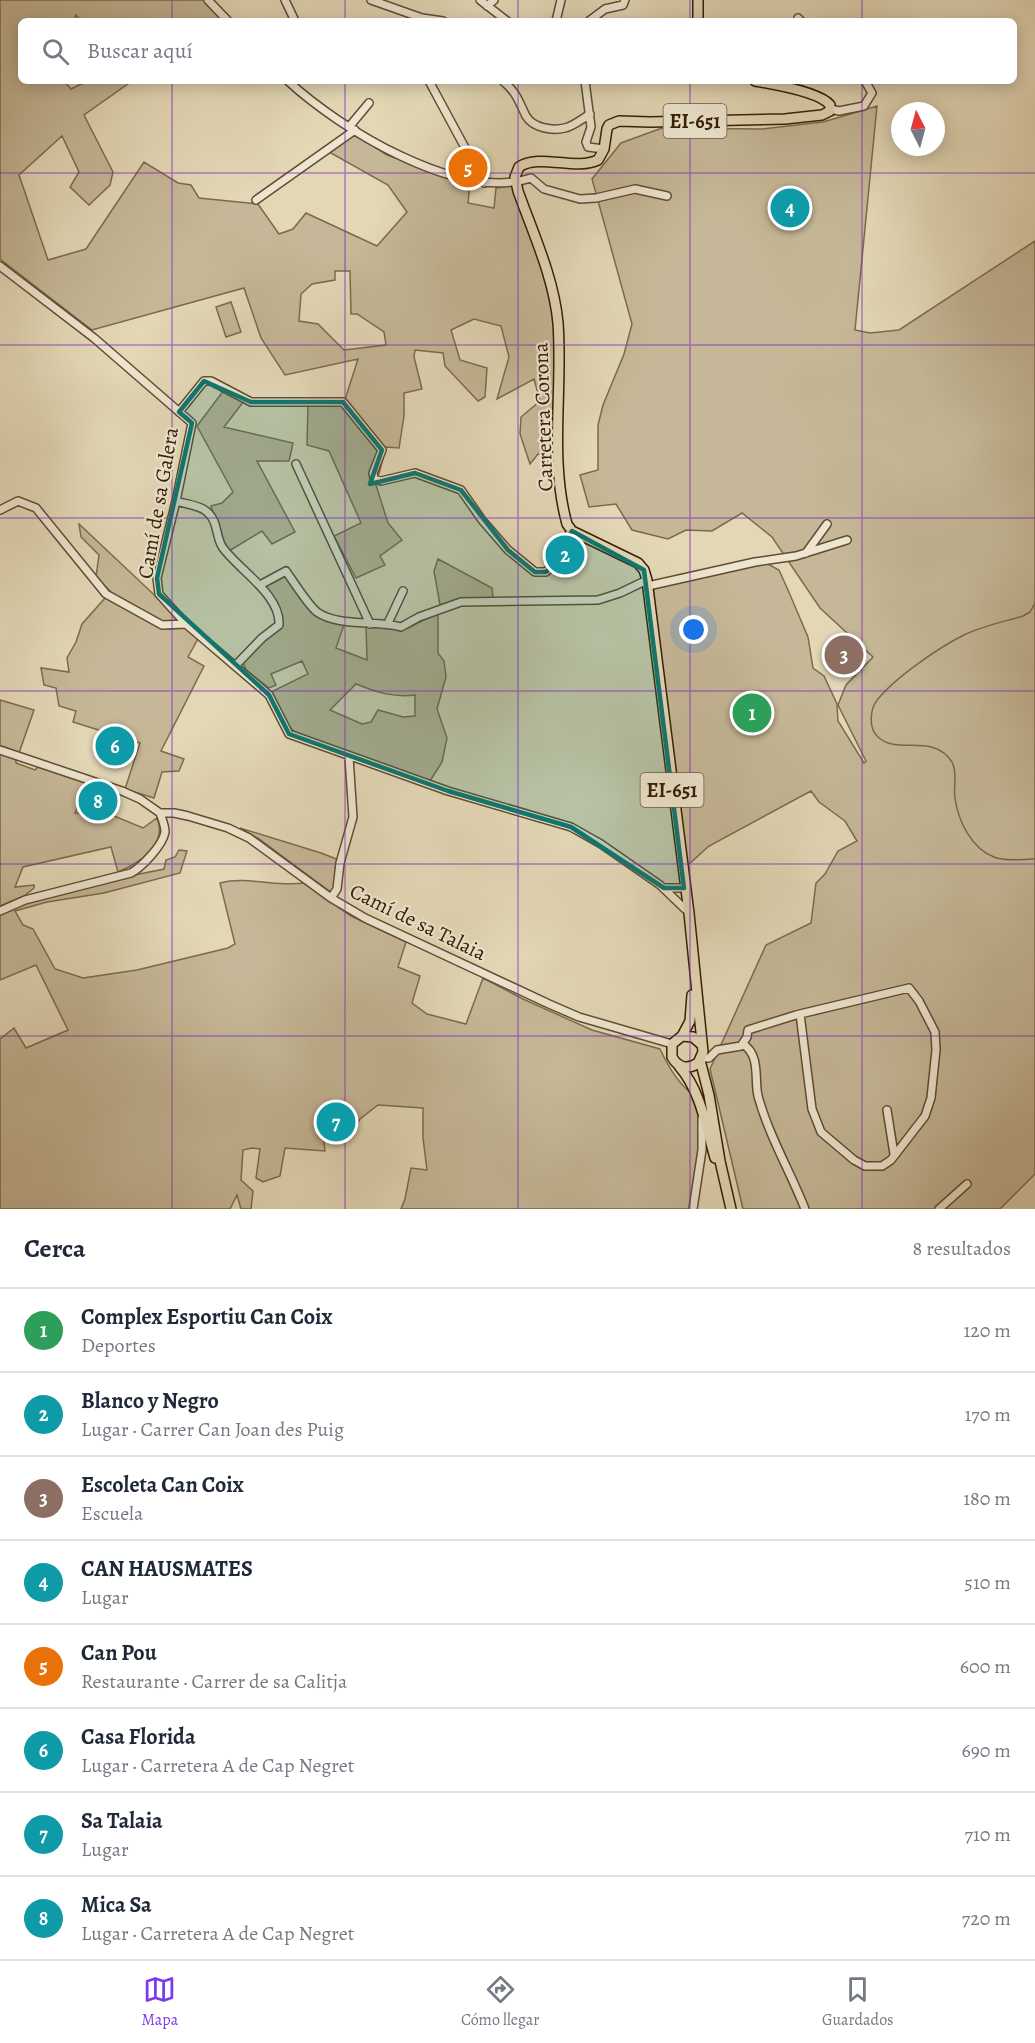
<!DOCTYPE html>
<html lang="es">
<head>
<meta charset="utf-8">
<style>
  body { margin:0; font-family:Alegreya,serif; background:#f2f2f3; color:#1f2937 }
  .compass { position:absolute; left:891px; top:102px; width:54px; height:54px; border-radius:50%; background:#fff; box-shadow:0 3px 15px #0003; rotate:354deg }
  .you { position:absolute; left:694px; top:630px; width:21px; height:21px; margin:-15px; border:4px solid #fff; border-radius:50%; background:#1a73e8; box-shadow:0 0 0 9px #1a73e833 }
  .badge { display:grid; place-items:center; width:39px; height:39px; border-radius:50%; background:#7c3aed; color:#fff; font-size:20px; font-weight:700 }
  .pin { position:absolute; translate:-50% -50%; border:3px solid #fff; box-shadow:0 2px 6px #0006 }
  .list { margin:0; padding:0; list-style:none }
  h2 { display:flex; justify-content:space-between; align-items:center; height:78px; margin:0; padding:0 24px; font-size:26px }
  h2 small { font-size:20px; font-weight:400; color:#747a83 }
  .list li { display:grid; grid-template-columns:39px 1fr auto; gap:18px; align-items:center; box-sizing:border-box; height:84px; padding:0 24px; border-top:2px solid #e0e1e3 }
  .list b { display:block; font-size:22px; white-space:nowrap }
  .list p { margin:0; font-size:20px; white-space:nowrap; color:#747a83 }
  .list em { font-size:20px; font-style:normal; color:#747a83 }
  .icon { flex:none; width:33px; height:33px; fill:none; stroke:currentColor; stroke-width:2; stroke-linecap:round; stroke-linejoin:round }
  .map { position:relative; flex:none; width:1035px; height:1209px; overflow:hidden }
  .search { position:absolute; background:#fff; box-shadow:0 3px 15px #0003; left:18px; right:18px; top:18px; height:66px; display:flex; align-items:center; gap:15px; box-sizing:border-box; padding:0 21px; border-radius:9px; color:#747a83; font-size:22px }
  .sheet { height:750px; background:#fff }
  nav { display:flex; justify-content:space-around; align-items:center; box-sizing:border-box; height:84px; border-top:2px solid #e0e1e3; background:#fff; font-size:16px; color:#747a83 }
  nav a { display:grid; justify-items:center; gap:3px }
  nav .on { color:#7c3aed }
  .map>svg:first-child { display:block }
</style>
</head>
<body>
<div class="map">
<svg width="1035" height="1209" viewBox="0 0 1035 1209">
  <rect width="100%" height="100%" fill="#e3d7b6"/>
  <filter id="stains"><feTurbulence type="fractalNoise" baseFrequency=".00333" numOctaves="4"/><feColorMatrix values="0 0 0 0 .2 0 0 0 0 .09 0 0 0 0 .02 0 0 0 .5 -.17"/></filter>
  <radialGradient id="worn" r=".72"><stop offset=".6" stop-color="#630" stop-opacity="0"/><stop offset="1" stop-color="#630" stop-opacity=".3"/></radialGradient>
  <!-- green -->
  <path fill="#c5b797" stroke="#7c6a4c" stroke-width="1.5" fill-rule="evenodd" d="M0,0H207L223,20L81,21L76,15L74,21H21V81H64L71,89L87,81H132L84,115L113,172L110,185L89,205L70,187L79,172L62,136L19,175L48,260L86,249L144,162L178,183L191,185L199,198L258,204L279,234L293,229L306,213L377,246L407,212L388,185L329,152L355,134L387,155L470,184L468,203L494,208L496,188L513,186L549,290L555,320V467L548,468L547,454H538L530,464L520,434L521,417L540,401L534,379L497,399L509,357L501,326L474,319L451,330L460,360L487,368L485,397L478,401L445,366L443,353L415,350L414,357L422,389L404,393V416L399,448L386,447L376,485L388,523L402,540L380,556L385,565L356,578L334,536L361,523L329,451L307,445L308,406H343L358,359L285,375L261,338L244,288L92,330L0,259ZM335,271H350L351,314H357L384,332L386,345L344,350L318,324L299,321L301,294L312,284L335,280Z
    M877,106L855,330L870,333L899,330L1035,241V1174L1000,1209H743L710,1069L766,945L811,923L816,883L825,874L838,851L857,841L845,821L819,802L811,791L709,846L688,865L684,849L652,591L655,586L766,563L779,570L788,590L808,637L813,668L824,676L837,704L838,721L864,763L866,761L838,705L846,685L873,657L820,608L772,537L742,513L712,531L686,530L668,539L632,530L616,504L589,507L580,475L598,470V425L603,405L624,354L632,324L592,179L621,143L662,128L762,129L823,122Z
    M231,302L241,332L226,337L216,307Z
    M224,390L244,401L224,427L293,443L289,461H257L295,532L272,544L262,531L229,551L225,547L211,506L222,503L233,492L197,426Z
    M79,524L182,621L162,622L147,615L112,593L96,577L99,555L81,537Z
    M438,559L492,588L493,599L459,600L440,605L434,571Z
    M286,574L312,611L345,622L336,648L367,660L366,625L408,628L438,613V653L444,661L446,677L437,709L447,738L442,762L430,781L297,735L289,726L271,692L308,674L302,661L271,674L276,685L269,688L246,670L243,662L262,640L280,625L264,588L266,584ZM356,684C376,692 394,698 415,695V716L403,717L378,710L371,722L362,724L330,710Z
    M106,597L159,627L171,629L187,626L199,637L188,657L204,666L161,751L184,759L179,771L162,772L154,798L125,789L140,743L73,722L76,711L59,706L56,688L44,685L41,668L69,672L67,658L76,642L82,624Z
    M0,700L34,710L19,753L0,746Z
    M0,752L16,760V763L35,770L38,767L91,783L75,813H107L143,828L157,818C168,844 140,863 118,872L111,847L23,867L15,887L34,885V888L24,896L0,906Z
    M240,828L321,853L339,860L335,889L332,893L259,839Z
    M179,850L187,851L180,873L104,893L47,902L15,911L23,925L33,929L55,969L83,978L137,970L228,948L235,944L220,883C247,876 276,887 304,883L351,916L406,942L398,967L420,976L412,1003L427,1014L466,1024L483,978L523,999L592,1030L660,1049C669,1068 679,1085 696,1097L702,1119V1144L690,1209H401L405,1199L411,1168L427,1170L423,1138V1108L378,1105L360,1119L355,1129L323,1134L325,1151L285,1148L280,1176L263,1182L256,1178L260,1149L252,1148L243,1150L241,1180L253,1191L251,1209H241L237,1195L230,1209H0V1039L14,1028L26,1048L68,1030L36,965L0,980V912L8,908L110,880L164,869L166,860L175,857Z"/>
  <g fill="none" stroke-linecap="round" stroke-linejoin="round">
    <!-- stream -->
    <path stroke="#7a6748" stroke-width="1.5" d="M1035,603L1030,612L1023,616C1003,622 981,626 962,636C938,648 895,678 878,699C870,708 868,728 878,737C898,756 933,732 952,762C958,773 953,787 955,798C958,821 972,849 994,857C1005,862 1023,859 1035,859"/>
    <defs>
      <path id="minor" d="M208,0L228,21
        M285,0L295,21
        M371,0L422,18L443,21
        M480,0L507,21
        M487,6L494,0
        M798,18L801,21
        M556,21L561,0
        M589,21L605,9L623,5L625,0
        M288,81C340,129 459,202 531,178L544,189L580,199L596,198L635,189L667,196
        M429,81L484,183
        M503,81C517,93 518,100 526,116C533,128 552,131 565,128C574,126 582,119 590,114
        M585,81L591,127L586,142L588,147L604,149
        M830,109L839,111L864,106L872,93L865,81
        M349,127L369,103
        M256,200L355,130
        M0,266L94,338L192,423L176,501L157,578L159,594L186,624L269,695L289,734L448,791L571,827L601,844L660,885L685,909
        M179,412L204,381H211L251,402H343L382,450L373,473L374,479L381,481L415,473L461,490L482,520L508,550L535,572H546L554,564L561,544L572,531
        M296,464L370,624
        M176,501C185,504 199,505 206,511C219,521 215,537 223,548C239,570 281,595 279,625L262,638L236,665
        M0,510L18,501L36,508L106,594L162,625L186,624
        M806,553L827,524
        M260,585L286,571C293,581 308,605 317,612C338,627 376,620 401,627L419,617L461,602L598,600L620,593L647,580
        M648,586L755,562L796,556L847,540
        M388,623L403,591
        M0,750L122,791L140,799L160,813
        M160,813H174L188,816L228,828L249,838L331,898L365,918L549,1004L579,1017L672,1044
        M664,888H684
        M331,898L337,889L340,863L353,817L349,757
        M0,911L25,900L131,873C142,867 163,845 165,832C165,825 162,819 160,813
        M743,1044C761,1056 754,1079 758,1096C769,1136 790,1171 805,1209
        M701,1058H709L717,1050L741,1046L747,1037L748,1030L796,1015L800,1014L909,988L919,1001L935,1032L936,1050L931,1098L925,1116L891,1160L882,1166H865L854,1160L821,1132L812,1109L800,1014
        M887,1110L894,1154
        M693,1209L702,1150V1118
        M939,1209L967,1184"/>
      <path id="major" d="M698,21V0
        M682,1036L690,1021L692,995
        M702,1045L693,1037L682,1036L672,1044V1057C678,1068 688,1070 698,1063L703,1052L689,913L647,580L644,570L638,563L572,531L567,524C549,459 563,390 558,323C554,278 533,233 518,191L515,177L519,167C539,153 575,171 598,160L604,149L607,129L609,125L619,121L650,122L785,119L822,115L830,111V105C820,92 773,84 755,81
        M700,1060L709,1095L720,1161L731,1209
        M679,1066C701,1091 706,1127 715,1158"/>
    </defs>
    <!-- minor casing -->
    <use href="#minor" stroke="#604c2e" stroke-width="10"/>
    <!-- major casing -->
    <use href="#major" stroke="#341d00" stroke-width="12"/>
    <!-- minor -->
    <use href="#minor" stroke="#ede5d0" stroke-width="7"/>
    <!-- major -->
    <use href="#major" stroke="#e3d7b6" stroke-width="9"/>
  </g>
  <!-- marked area -->
  <path fill="#0f766e" fill-opacity="0.2" stroke="#0f766e" stroke-width="4.5" stroke-linejoin="round" d="M204,381L251,402H343L382,450L370,484L415,473L461,490L508,550L535,572H546L554,564L572,531L644,570L684,888H664L571,827L448,791L289,734L269,695L159,594L157,578L192,423L179,412Z"/>
  <!-- grid -->
  <path fill="none" stroke="#7b2cbf" stroke-width="1.5" stroke-opacity="0.55" d="M172,0V21M345,0V21M518,0V21M690,0V21M862,0V21M172,81V1209M345,81V1209M518,81V1209M690,81V1209M862,81V1209M0,173H1035M0,345H1035M0,518H1035M0,691H1035M0,864H1035M0,1036H1035"/>
  <g text-anchor="middle" dominant-baseline="central" stroke-width="4.5" stroke-linejoin="round" paint-order="stroke">
    <!-- shield labels -->
    <g fill="#ede5d0" stroke="#6c593e" stroke-width="1.5">
      <rect x="663.5" y="104" width="63" height="34" rx="4.5"/>
      <rect x="640.5" y="773" width="63" height="34" rx="4.5"/>
    </g>
    <g font-size="20" font-weight="bold" fill="#341d00">
      <text x="695" y="121">EI-651</text>
      <text x="672" y="790">EI-651</text>
    </g>
    <!-- street labels -->
    <g font-size="21" fill="#341d00" stroke="#ede5d0">
      <text transform="translate(543 417) rotate(-92)">Carretera Corona</text>
      <text transform="translate(158 503) rotate(-80)">Camí de sa Galera</text>
      <text transform="translate(418 922) rotate(26)">Camí de sa Talaia</text>
    </g>
  </g>
  <rect width="100%" height="100%" filter="url(#stains)"/>
  <rect width="100%" height="100%" fill="url(#worn)"/>
</svg>
<svg class="compass" viewBox="-18 -18 36 36"><path d="M0-13l5 13h-10z" fill="#e53935"/><path d="M0 13l5-13h-10z" fill="#747a83"/></svg>
<div class="you"></div>
<div class="pin badge" style="left:752px;top:713px;background:#2e9e5b">1</div>
<div class="pin badge" style="left:565px;top:555px;background:#0f9aa8">2</div>
<div class="pin badge" style="left:844px;top:655px;background:#8d6e63">3</div>
<div class="pin badge" style="left:790px;top:208px;background:#0f9aa8">4</div>
<div class="pin badge" style="left:468px;top:168px;background:#e8710a">5</div>
<div class="pin badge" style="left:115px;top:746px;background:#0f9aa8">6</div>
<div class="pin badge" style="left:336px;top:1122px;background:#0f9aa8">7</div>
<div class="pin badge" style="left:98px;top:801px;background:#0f9aa8">8</div>
<div class="search"><svg class="icon" aria-label="search" viewBox="0 0 24 24"><circle cx="10" cy="10" r="6"/><path d="M15 15l6 6"/></svg>Buscar aquí</div>
</div>
<section class="sheet">
<h2>Cerca<small>8 resultados</small></h2>
<ul class="list">
<li><span class="badge" style="background:#2e9e5b">1</span><div><b>Complex Esportiu Can Coix</b><p>Deportes</p></div><em>120 m</em></li>
<li><span class="badge" style="background:#0f9aa8">2</span><div><b>Blanco y Negro</b><p>Lugar · Carrer Can Joan des Puig</p></div><em>170 m</em></li>
<li><span class="badge" style="background:#8d6e63">3</span><div><b>Escoleta Can Coix</b><p>Escuela</p></div><em>180 m</em></li>
<li><span class="badge" style="background:#0f9aa8">4</span><div><b>CAN HAUSMATES</b><p>Lugar</p></div><em>510 m</em></li>
<li><span class="badge" style="background:#e8710a">5</span><div><b>Can Pou</b><p>Restaurante · Carrer de sa Calitja</p></div><em>600 m</em></li>
<li><span class="badge" style="background:#0f9aa8">6</span><div><b>Casa Florida</b><p>Lugar · Carretera A de Cap Negret</p></div><em>690 m</em></li>
<li><span class="badge" style="background:#0f9aa8">7</span><div><b>Sa Talaia</b><p>Lugar</p></div><em>710 m</em></li>
<li><span class="badge" style="background:#0f9aa8">8</span><div><b>Mica Sa</b><p>Lugar · Carretera A de Cap Negret</p></div><em>720 m</em></li>
</ul>
</section>
<nav>
<a class="on"><svg class="icon" aria-label="map" viewBox="0 0 24 24"><path d="M3 6l6-2 6 2 6-2v14l-6 2-6-2-6 2zM9 4v14M15 6v14"/></svg>Mapa</a>
<a><svg class="icon" aria-label="directions" viewBox="0 0 24 24"><path d="M12 3l9 9-9 9-9-9zM9 14v-3h6M13 9l2 2-2 2"/></svg>Cómo llegar</a>
<a><svg class="icon" aria-label="saved" viewBox="0 0 24 24"><path d="M7 4h10v16l-5-4-5 4z"/></svg>Guardados</a>
</nav>
</body>
</html>
